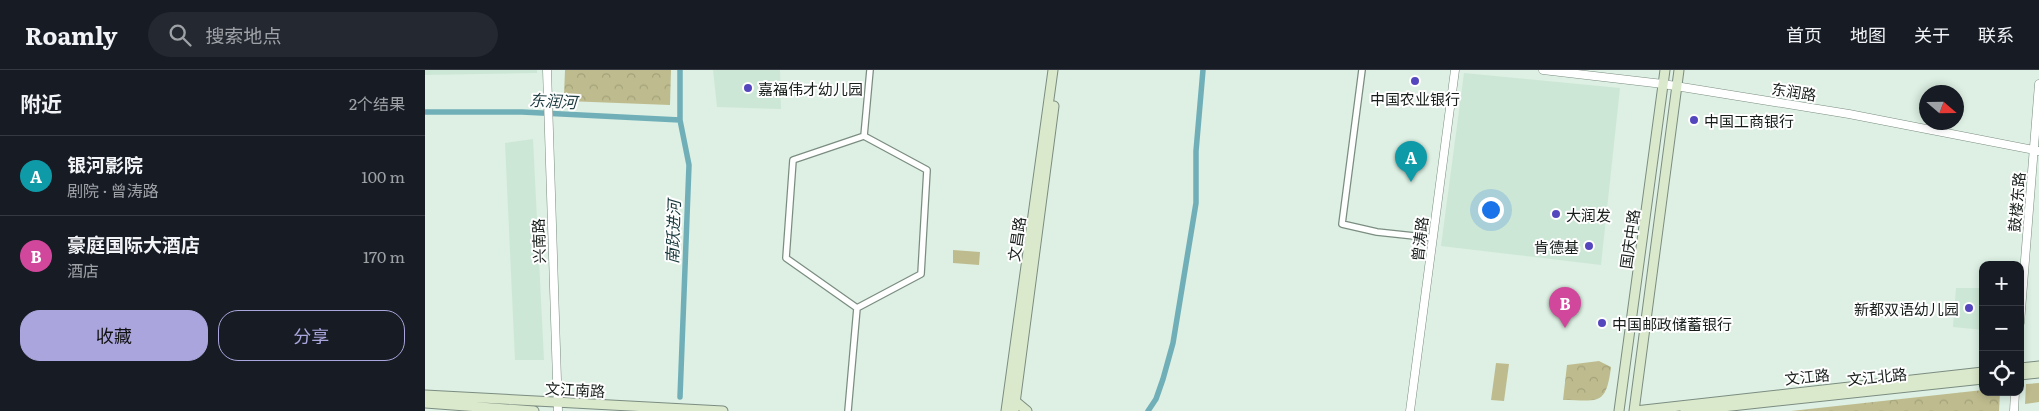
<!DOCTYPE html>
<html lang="zh">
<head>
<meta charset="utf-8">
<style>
  body { margin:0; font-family:Literata,"Noto Sans SC",serif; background:#242831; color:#f1f3f6 }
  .controls { position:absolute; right:15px; bottom:15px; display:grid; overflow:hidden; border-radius:10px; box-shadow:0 2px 8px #0003 }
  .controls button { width:45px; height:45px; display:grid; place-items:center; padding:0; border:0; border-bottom:1px solid #363941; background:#171b24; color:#f1f3f6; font:25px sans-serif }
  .compass { position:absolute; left:1494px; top:15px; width:45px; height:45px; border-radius:50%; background:#171b24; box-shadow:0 2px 8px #0003; rotate:110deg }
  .you { position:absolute; left:1065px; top:139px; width:18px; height:18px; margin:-12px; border:4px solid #fff; border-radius:50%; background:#1a73e8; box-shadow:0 0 0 8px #1a73e833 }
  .badge { display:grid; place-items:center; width:32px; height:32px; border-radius:50%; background:#aaa5dc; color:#fff; font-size:16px; font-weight:700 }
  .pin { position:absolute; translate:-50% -41px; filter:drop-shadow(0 1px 2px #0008) }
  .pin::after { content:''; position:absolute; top:26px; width:18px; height:15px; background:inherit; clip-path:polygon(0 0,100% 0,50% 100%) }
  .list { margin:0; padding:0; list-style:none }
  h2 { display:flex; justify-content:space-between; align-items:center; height:65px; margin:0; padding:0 20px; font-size:21px }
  h2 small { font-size:16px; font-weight:400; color:#9ea1a6 }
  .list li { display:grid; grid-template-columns:32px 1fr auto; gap:15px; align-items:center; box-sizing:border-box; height:80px; padding:0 20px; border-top:1px solid #363941 }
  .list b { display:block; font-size:19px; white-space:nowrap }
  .list p { margin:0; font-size:16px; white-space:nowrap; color:#9ea1a6 }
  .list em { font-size:16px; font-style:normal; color:#9ea1a6 }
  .actions { display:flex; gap:10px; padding:15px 20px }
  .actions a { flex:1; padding:11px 0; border:1px solid #aaa5dc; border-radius:20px; text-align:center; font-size:18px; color:#aaa5dc }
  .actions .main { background:#aaa5dc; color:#111 }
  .icon { flex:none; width:28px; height:28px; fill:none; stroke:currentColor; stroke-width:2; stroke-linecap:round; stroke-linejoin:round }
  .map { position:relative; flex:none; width:1614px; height:341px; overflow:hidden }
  header { display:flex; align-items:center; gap:30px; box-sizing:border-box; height:70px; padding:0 25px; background:#171b24; border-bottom:1px solid #363941 }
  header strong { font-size:24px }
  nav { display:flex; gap:28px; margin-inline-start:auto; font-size:18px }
  .search { width:350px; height:45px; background:#242831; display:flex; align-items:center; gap:12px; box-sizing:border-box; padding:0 18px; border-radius:28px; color:#9ea1a6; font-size:19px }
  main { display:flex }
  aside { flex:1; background:#171b24 }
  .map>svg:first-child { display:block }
</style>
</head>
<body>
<header>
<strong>Roamly</strong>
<div class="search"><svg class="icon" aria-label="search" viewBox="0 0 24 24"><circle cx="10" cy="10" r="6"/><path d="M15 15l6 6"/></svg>搜索地点</div>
<nav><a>首页</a><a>地图</a><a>关于</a><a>联系</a></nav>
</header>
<main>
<aside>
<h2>附近<small>2个结果</small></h2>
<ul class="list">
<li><span class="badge" style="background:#0f9aa8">A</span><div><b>银河影院</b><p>剧院 · 曾涛路</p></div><em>100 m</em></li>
<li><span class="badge" style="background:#d1479c">B</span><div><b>豪庭国际大酒店</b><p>酒店</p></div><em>170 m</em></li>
</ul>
<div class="actions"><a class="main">收藏</a><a>分享</a></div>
</aside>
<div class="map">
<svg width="1614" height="341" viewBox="0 0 1614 341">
  <defs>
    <pattern id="park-crowns" width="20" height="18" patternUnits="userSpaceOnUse" patternTransform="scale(1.25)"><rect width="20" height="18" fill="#bebc8e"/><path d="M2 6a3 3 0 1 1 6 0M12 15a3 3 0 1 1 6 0" fill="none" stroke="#a3a17a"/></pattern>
  </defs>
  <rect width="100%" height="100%" fill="#ddf0e3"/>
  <!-- built -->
  <path fill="#cde7d6" d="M0,0H112V3L0,5Z
    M288,0H355L356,39L292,37Z
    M1039,3L1195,18L1176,195L1016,176Z
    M108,69L119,290H90L80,73Z
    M1531,218H1558V260L1528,257Z"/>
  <!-- green -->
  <path fill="#bebc8e" d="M528,180L555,182L554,195L528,193Z
    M1071,293L1084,294L1079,331L1066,330Z
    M1614,313V332L1600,334L1601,314Z"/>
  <!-- park -->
  <path fill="url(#park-crowns)" d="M140,0H246L245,35L141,31L139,25Z
    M1174,291L1186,297C1181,337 1173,330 1138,330L1142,295Z
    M1558,320V322H1575L1574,341H1366Z"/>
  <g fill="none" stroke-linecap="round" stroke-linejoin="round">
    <!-- canal -->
    <path stroke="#70afb8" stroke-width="5.5" d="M0,42H97L255,50
      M255,327L264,95L255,50V0
      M723,341L731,329L738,309L748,273L771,133V81L778,0"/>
    <defs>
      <path id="minor" d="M937,0L917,154L952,162L1008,168
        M432,238L361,188L368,90L439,66
        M423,341L432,238L496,204L502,100L439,66L445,0"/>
      <path id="tertiary" d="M122,0L133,341
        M1118,0L1238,14L1424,44L1614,81
        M1595,253L1614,14
        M985,341L1030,0
        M1589,341L1590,322"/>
      <path id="secondary" d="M1595,298L1614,296
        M1595,305L1614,303
        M0,325L298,341
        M590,331L602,341
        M0,333L109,341
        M581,341L628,0
        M589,341L629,36
        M1194,341L1240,0
        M1209,341L1254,0
        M1210,341L1558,302
        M1260,341L1558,309"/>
    </defs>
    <!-- minor casing -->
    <use href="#minor" stroke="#7b8d81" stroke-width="8"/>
    <!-- tertiary casing -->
    <use href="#tertiary" stroke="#7b8d81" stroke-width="9"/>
    <!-- secondary casing -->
    <use href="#secondary" stroke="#7b8d81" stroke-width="11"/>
    <!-- minor -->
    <use href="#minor" stroke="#fff" stroke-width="5.5"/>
    <!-- tertiary -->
    <use href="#tertiary" stroke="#fff" stroke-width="8"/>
    <!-- secondary -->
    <use href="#secondary" stroke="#dae8cb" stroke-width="9"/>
  </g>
  <!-- markers -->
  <g fill="#5446bd" stroke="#fff" stroke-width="2">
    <circle cx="990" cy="11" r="5"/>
    <circle cx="323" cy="18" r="5"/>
    <circle cx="1269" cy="50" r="5"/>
    <circle cx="1131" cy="144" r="5"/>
    <circle cx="1164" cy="176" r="5"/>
    <circle cx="1544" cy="238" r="5"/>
    <circle cx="1177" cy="253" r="5"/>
  </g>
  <g text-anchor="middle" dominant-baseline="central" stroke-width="4" stroke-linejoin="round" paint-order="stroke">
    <!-- poi labels -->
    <g font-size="15" fill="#171e1a" stroke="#fff" text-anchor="start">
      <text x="333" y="18">嘉福伟才幼儿园</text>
      <text x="990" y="28" text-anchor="middle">中国农业银行</text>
      <text x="1279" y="50">中国工商银行</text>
      <text x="1141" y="144">大润发</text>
      <text x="1154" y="176" text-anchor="end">肯德基</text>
      <text x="1534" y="238" text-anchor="end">新都双语幼儿园</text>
      <text x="1187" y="253">中国邮政储蓄银行</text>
    </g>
    <!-- street labels -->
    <g font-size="15" fill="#171e1a" stroke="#fff">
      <text transform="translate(1369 21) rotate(9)">东润路</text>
      <text transform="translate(1591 132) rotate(-85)">鼓楼东路</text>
      <text transform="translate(591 169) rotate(-82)">文昌路</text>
      <text transform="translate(994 169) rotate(-83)">曾涛路</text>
      <text transform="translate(1204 169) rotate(-82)">国庆中路</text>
      <text transform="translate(113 171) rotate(-92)">兴南路</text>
      <text transform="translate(1382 306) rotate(-6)">文江路</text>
      <text transform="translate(1452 306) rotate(-6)">文江北路</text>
      <text transform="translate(150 319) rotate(3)">文江南路</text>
    </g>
    <!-- water labels -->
    <g font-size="16" font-style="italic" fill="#19393d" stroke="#fff">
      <text transform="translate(128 30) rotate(3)">东润河</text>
      <text transform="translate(247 162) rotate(-88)">南跃进河</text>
    </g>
  </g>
</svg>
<div class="controls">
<button>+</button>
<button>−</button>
<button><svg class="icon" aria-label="locate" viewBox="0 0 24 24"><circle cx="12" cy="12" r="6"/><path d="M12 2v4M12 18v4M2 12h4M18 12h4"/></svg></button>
</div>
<svg class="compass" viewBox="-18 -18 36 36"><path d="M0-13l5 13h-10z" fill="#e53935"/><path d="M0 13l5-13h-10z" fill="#9ea1a6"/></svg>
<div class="you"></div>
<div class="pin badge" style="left:986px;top:112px;background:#0f9aa8">A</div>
<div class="pin badge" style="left:1140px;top:258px;background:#d1479c">B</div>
</div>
</main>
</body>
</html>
